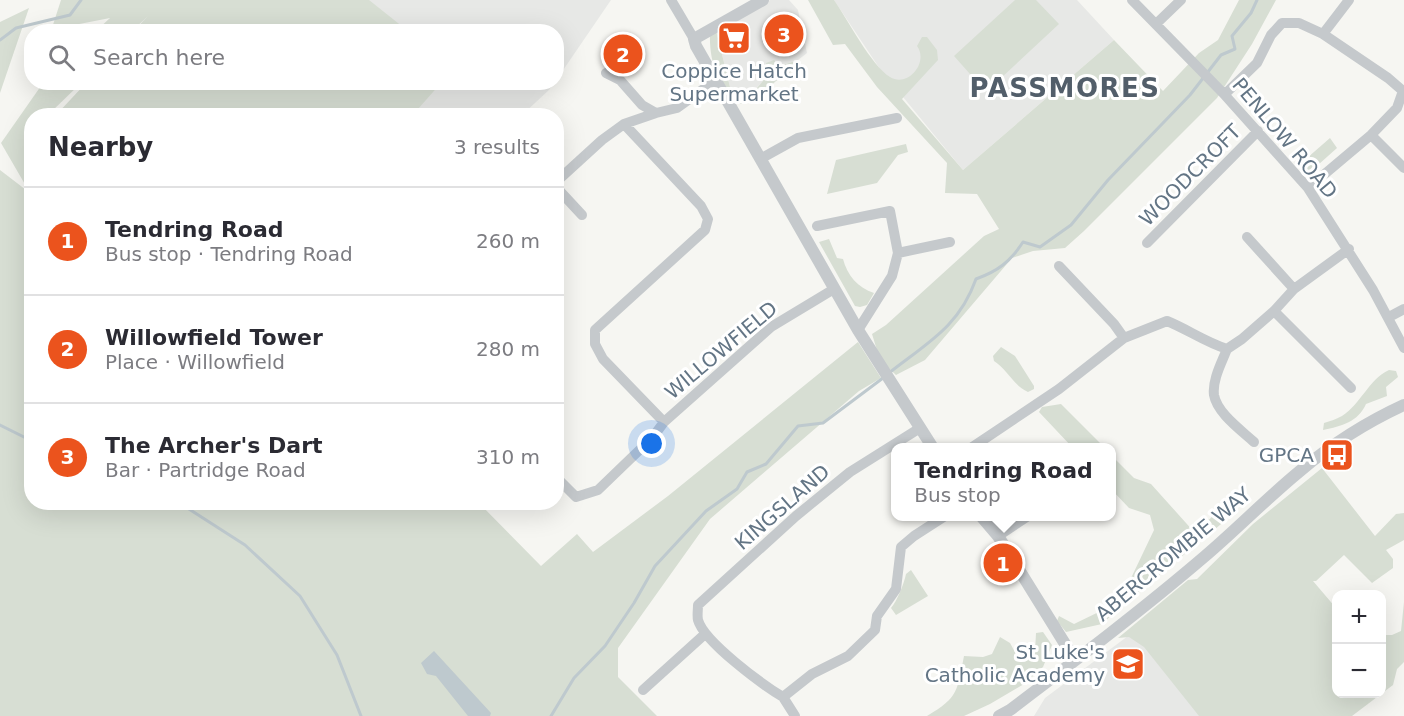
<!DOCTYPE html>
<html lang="en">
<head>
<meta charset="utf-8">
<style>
  body { margin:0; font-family:"DejaVu Sans",sans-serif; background:#f7f7f7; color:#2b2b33 }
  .controls { position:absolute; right:18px; bottom:18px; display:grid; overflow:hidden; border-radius:12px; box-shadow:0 6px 24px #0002 }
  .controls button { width:54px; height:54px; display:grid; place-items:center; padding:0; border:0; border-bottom:2px solid #e1e1e2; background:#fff; color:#2b2b33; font:30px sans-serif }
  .you { position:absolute; left:652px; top:444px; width:21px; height:21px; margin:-15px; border:4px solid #fff; border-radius:50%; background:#1a73e8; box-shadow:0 0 0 9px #1a73e833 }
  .badge { display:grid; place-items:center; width:39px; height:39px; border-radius:50%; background:#eb531d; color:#fff; font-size:20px; font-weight:700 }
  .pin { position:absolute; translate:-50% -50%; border:3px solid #fff; box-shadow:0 2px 6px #0006 }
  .popup { position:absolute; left:891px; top:443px; width:225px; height:78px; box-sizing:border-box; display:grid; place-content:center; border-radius:12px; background:#fff; filter:drop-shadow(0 2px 4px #0005); font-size:20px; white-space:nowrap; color:#7c7c81 }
  .popup b { font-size:22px; color:#2b2b33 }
  .popup::after { content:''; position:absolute; left:50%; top:100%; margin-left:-12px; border:12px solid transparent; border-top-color:#fff }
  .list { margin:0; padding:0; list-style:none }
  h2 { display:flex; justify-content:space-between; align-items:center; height:78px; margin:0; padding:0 24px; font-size:26px }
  h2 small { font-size:20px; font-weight:400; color:#7c7c81 }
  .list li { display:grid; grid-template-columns:39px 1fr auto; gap:18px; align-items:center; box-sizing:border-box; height:108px; padding:0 24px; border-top:2px solid #e1e1e2 }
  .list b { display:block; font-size:22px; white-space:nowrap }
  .list p { margin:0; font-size:20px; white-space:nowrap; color:#7c7c81 }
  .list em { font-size:20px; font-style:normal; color:#7c7c81 }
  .icon { flex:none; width:33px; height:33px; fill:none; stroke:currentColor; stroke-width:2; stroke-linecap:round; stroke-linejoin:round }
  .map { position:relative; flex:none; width:1404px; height:716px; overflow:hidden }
  .search { position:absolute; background:#fff; box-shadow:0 6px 24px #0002; left:24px; top:24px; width:540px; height:66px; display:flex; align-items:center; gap:15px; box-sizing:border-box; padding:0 21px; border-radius:24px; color:#7c7c81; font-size:22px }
  .panel { position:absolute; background:#fff; box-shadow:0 6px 24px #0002; left:24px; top:108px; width:540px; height:402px; border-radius:24px }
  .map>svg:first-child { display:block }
</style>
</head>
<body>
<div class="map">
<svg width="1404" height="716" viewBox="0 0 1404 716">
  <rect width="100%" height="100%" fill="#f6f6f2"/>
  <!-- built -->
  <path fill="#e7e8e6" d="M162,0H611L557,79L556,32H133Z
    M770,0H789L798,10L807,53L798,60L780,66L755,89H735L730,87L716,30Z
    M834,0H1077L1114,40L963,170L880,69Z
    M86,83H554L549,90L522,115L56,116Z
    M1136,630L1209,716H1034L1045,698Z"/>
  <!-- green -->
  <path fill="#d7ded3" d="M61,0H369L408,31H134L148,16L132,31H96L110,18L69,26L63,31H51Z
    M808,0H834C848,20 871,65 890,77C908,88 929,62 917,46L922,37H927L937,50L938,60L902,99L963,170L1114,40L1163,91L1199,53L1218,40L1239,0H1276L1252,44L1217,98L1084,231L1065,248L1033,251L1012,258L925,360L896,375L880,360L872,334L886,325L984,236L999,229L977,194L945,193L947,163L877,87L845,44L833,45Z
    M1015,0H1036L1059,24L986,92L954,56Z
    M29,8L0,93V22Z
    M716,30L730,87L735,89H756L763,81L766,63L774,60L780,66L798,60L801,66L776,81L760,96L740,104C718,88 709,61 710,34Z
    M87,82H441V83L418,109L425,115H56Z
    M43,83H81L48,115L32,116V502L479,503L541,566L577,534L593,552L668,496L858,342L881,378L859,391L710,519L618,648V677L657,716H0V170L30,193L1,143Z
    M1330,138L1337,148L1309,173L1306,174L1299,165Z
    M906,144L908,152L898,155L877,183L827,194L836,160Z
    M829,239L837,258L843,259C847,275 858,288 874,293L867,305L860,307L855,306L819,242Z
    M1001,347L1015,356L1034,386V389L1028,392C1014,386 1007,369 994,361L993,356Z
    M1389,370L1396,371L1398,377L1386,387L1387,396L1366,404C1358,422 1342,426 1323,430L1324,423C1330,421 1337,419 1342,416C1362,403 1368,380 1389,370Z
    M1061,404L1104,447H1072L1039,412L1042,407Z
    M1111,455L1134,478L1151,484L1195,533L1215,514L1229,511L1226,520L1125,603L1102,624L1066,632L1057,621L1059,616L1074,624L1109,607L1122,597L1154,530L1150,515L1129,508L1111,489Z
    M1322,468L1375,536L1396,514L1404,513V540L1386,550L1393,559V568L1372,583L1344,555L1316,581H1313L1336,608V694H1382V635H1392L1401,631L1404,602V662L1397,669L1393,685L1352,716H1199L1144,647L1129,637L1118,638L1188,580L1197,579L1253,524Z
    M911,570L928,596L896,615L891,608C897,601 904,584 906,574Z
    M1043,632L1052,645L1043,667L1024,684L990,704L964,716H927C959,697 957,691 964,656L983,657L992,654L1000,637L1010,643L1016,654L1027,658L1035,652L1036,633Z"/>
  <!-- water -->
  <path fill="#bec9ce" d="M434,651L491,713L490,716H468L436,676L427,674L421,663Z"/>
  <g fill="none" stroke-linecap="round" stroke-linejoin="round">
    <!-- stream -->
    <path stroke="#bec9ce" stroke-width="3" d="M0,40L16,28L70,15L81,0
      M889,373C927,343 959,327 976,279C998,271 1010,262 1023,242L1040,247L1071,225L1108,180L1190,95L1221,55L1235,49L1232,36L1251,13L1257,0
      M0,425L32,441
      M178,502L245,545L300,596L337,655L361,716
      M551,716L574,678L605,646L634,603L655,566L706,511L737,489L747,472L766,464L798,426L823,423L883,378"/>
    <!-- minor -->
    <path stroke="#c5c9cc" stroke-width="10" d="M671,0L694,39
      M1132,0L1223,93L1308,188L1373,290L1404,348
      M1156,24L1181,0
      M1323,34L1349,0
      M606,73L620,80L642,105L656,113
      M1225,94L1257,63L1271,35L1282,23H1299L1323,34L1388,78L1403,91L1397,108L1371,135L1308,188
      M624,124L701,206L708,219L705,230L595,330V344L603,359L664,422
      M1371,135L1404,168
      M760,159L798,138L897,118
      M556,182L602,140L624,124L656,113L677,108L716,80
      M556,187L582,215
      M817,226L890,211L898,253L892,276L858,330
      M1247,237L1294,289
      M1147,243L1258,131
      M898,253L950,242
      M1059,266L1114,324L1124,338
      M1274,311L1351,388
      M1389,317L1404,309
      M1227,349C1222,362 1212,380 1214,395C1217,413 1241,430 1254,442
      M920,428L850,472L796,516L698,605C698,610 697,616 698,620C704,642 763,685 783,697L812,674L848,656L875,630L877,616L896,589L901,547L914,536L945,516
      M971,448L1059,389L1124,338L1167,321C1187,329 1205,342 1227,349L1242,339L1274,311L1294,289L1349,249
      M556,477L576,497L598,490L653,437L664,422L771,327L834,289
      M998,536L1028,516
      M643,690L705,634
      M783,697L795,716"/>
    <!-- tertiary -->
    <path stroke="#c5c9cc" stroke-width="12" d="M763,0L694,39L696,46L858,330L933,448
      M981,516L998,536L1075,660
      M999,716L1010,710C1076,660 1142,610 1204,557C1237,529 1267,498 1300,471C1331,445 1367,422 1404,405"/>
  </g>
  <!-- icons -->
  <defs>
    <symbol id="supermarket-square" viewBox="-11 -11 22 22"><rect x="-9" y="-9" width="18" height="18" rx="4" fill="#eb531d" stroke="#fff"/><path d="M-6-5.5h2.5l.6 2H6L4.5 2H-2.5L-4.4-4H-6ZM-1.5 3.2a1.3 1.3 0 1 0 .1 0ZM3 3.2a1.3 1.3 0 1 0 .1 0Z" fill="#fff"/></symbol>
    <symbol id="bus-square" viewBox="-11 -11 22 22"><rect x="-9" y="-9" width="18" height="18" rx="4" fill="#eb531d" stroke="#fff"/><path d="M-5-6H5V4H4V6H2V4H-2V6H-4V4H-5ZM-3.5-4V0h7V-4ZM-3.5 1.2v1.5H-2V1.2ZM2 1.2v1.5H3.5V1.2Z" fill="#fff"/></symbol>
    <symbol id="school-square" viewBox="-11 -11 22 22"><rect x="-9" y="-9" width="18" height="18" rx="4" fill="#eb531d" stroke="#fff"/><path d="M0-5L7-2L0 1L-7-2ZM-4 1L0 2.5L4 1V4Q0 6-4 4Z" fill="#fff"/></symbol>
  </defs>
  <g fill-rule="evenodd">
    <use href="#supermarket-square" x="715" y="19" width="38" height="38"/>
    <use href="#bus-square" x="1318" y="436" width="38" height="38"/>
    <use href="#school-square" x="1109" y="645" width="38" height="38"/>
  </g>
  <g text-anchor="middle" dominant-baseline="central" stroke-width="6" stroke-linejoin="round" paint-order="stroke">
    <!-- poi labels -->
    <g font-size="20" fill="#637585" stroke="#fff" text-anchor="end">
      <text x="734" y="71" text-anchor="middle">Coppice Hatch<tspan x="734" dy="23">Supermarket</tspan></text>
      <text x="1314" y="455">GPCA</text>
      <text x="1105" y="652">St Luke's<tspan x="1105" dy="23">Catholic Academy</tspan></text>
    </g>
    <!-- street labels -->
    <g font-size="20" fill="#637585" stroke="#fff">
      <text transform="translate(1285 138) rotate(50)">PENLOW ROAD</text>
      <text transform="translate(1190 175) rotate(-45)">WOODCROFT</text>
      <text transform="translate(721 350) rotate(-40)">WILLOWFIELD</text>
      <text transform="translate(782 507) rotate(-41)">KINGSLAND</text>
      <text transform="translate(1173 554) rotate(-40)">ABERCROMBIE WAY</text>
    </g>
    <!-- district labels -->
    <g font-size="26" font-weight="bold" letter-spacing="1.5" fill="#525e6a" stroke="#fff">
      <text x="1065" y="88">PASSMORES</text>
    </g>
  </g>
</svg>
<div class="controls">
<button>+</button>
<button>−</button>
</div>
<div class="you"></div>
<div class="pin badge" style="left:1003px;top:563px">1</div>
<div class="popup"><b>Tendring Road</b>Bus stop</div>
<div class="pin badge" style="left:623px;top:54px">2</div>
<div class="pin badge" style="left:784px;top:34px">3</div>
<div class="search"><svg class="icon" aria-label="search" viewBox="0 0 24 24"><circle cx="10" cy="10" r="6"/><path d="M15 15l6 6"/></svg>Search here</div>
<section class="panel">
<h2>Nearby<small>3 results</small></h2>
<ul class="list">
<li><span class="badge">1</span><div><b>Tendring Road</b><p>Bus stop · Tendring Road</p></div><em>260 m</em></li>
<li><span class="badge">2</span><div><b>Willowfield Tower</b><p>Place · Willowfield</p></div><em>280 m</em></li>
<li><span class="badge">3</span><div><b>The Archer's Dart</b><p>Bar · Partridge Road</p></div><em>310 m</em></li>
</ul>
</section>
</div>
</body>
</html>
